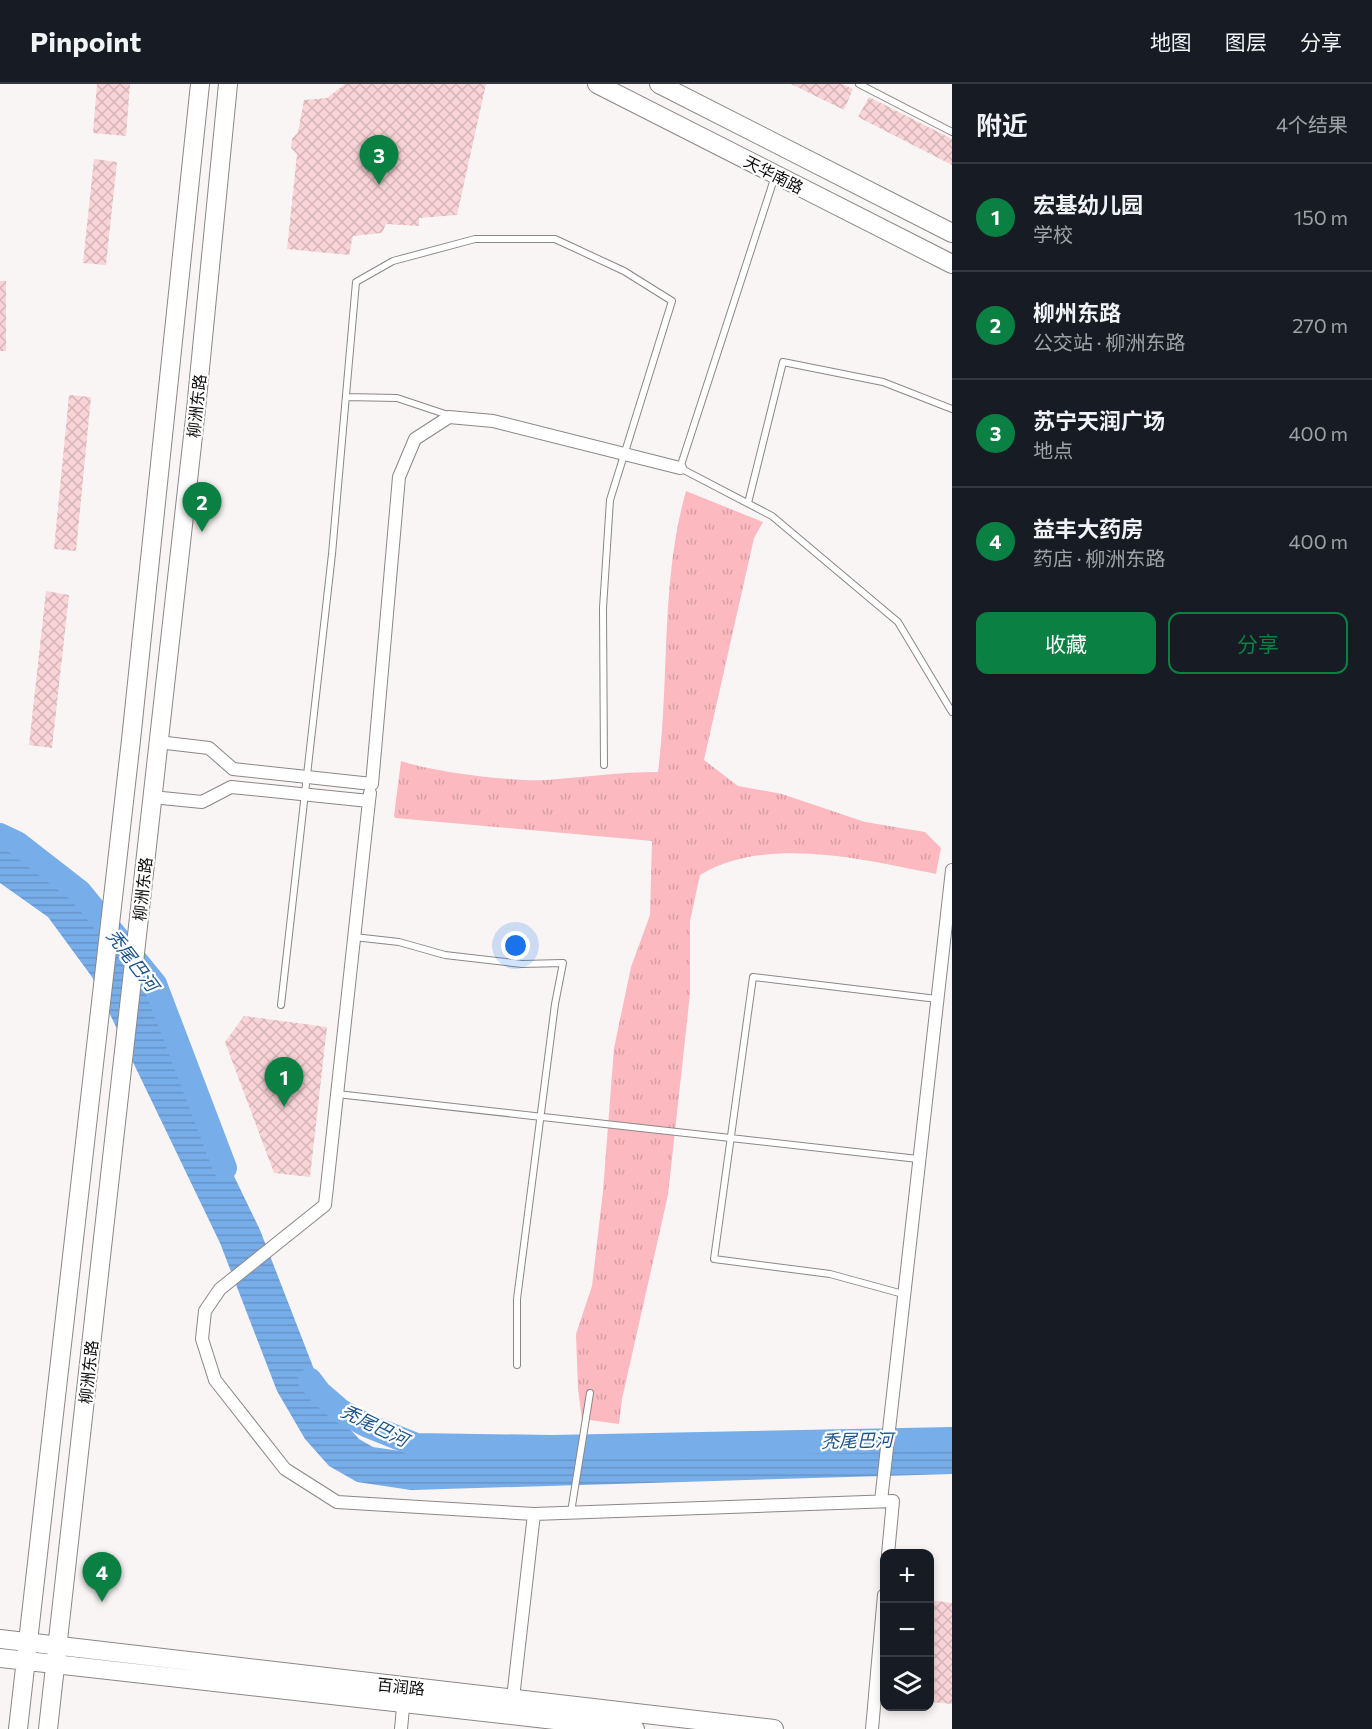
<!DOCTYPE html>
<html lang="zh">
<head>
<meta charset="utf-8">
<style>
  body { margin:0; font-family:Commissioner,"Noto Sans SC",sans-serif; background:#242831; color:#f1f3f6 }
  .controls { position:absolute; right:18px; bottom:18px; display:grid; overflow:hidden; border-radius:12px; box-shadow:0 3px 9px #0003 }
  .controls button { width:54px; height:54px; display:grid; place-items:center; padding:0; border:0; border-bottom:2px solid #363941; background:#171b24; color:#f1f3f6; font:30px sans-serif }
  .you { position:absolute; left:516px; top:862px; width:21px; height:21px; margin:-15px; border:4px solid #fff; border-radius:50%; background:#1a73e8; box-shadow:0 0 0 9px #1a73e833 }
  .badge { display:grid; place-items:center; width:39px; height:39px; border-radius:50%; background:#0b8043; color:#fff; font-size:20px; font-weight:700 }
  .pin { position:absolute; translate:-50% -50px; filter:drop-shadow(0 2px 3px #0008) }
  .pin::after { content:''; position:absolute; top:32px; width:21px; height:18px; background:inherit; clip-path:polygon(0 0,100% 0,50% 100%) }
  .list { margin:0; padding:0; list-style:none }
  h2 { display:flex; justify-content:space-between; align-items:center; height:78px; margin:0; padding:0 24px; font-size:26px }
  h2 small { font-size:20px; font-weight:400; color:#9ea1a6 }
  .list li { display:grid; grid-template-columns:39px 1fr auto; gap:18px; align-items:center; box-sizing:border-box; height:108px; padding:0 24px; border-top:2px solid #363941 }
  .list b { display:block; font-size:22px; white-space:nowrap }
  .list p { margin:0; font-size:20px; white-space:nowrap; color:#9ea1a6 }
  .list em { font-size:20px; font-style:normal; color:#9ea1a6 }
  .actions { display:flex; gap:12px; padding:18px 24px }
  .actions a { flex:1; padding:14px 0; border:2px solid #0b8043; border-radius:12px; text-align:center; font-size:21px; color:#0b8043 }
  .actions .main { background:#0b8043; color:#fff }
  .icon { flex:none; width:33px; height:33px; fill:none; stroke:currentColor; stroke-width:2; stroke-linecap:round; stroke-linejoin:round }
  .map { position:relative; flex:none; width:952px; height:1645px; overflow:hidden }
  header { display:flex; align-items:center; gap:36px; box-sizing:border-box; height:84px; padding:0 30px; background:#171b24; border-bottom:2px solid #363941 }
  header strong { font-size:28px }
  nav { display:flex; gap:33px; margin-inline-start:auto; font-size:21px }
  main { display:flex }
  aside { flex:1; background:#171b24 }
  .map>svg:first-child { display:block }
</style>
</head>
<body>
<header>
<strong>Pinpoint</strong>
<nav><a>地图</a><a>图层</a><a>分享</a></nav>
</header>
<main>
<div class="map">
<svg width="952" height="1645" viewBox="0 0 952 1645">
  <defs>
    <pattern id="park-tufts" width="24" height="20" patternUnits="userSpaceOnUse" patternTransform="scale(1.5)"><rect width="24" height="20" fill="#fcb9c0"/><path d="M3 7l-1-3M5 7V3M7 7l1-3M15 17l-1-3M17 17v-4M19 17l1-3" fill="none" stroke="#d79ea4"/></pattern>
    <pattern id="water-rules" width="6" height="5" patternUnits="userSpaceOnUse" patternTransform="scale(1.5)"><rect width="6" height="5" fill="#77aeea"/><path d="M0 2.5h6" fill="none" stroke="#6694c8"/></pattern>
    <pattern id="building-cross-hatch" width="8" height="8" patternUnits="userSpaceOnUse" patternTransform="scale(1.5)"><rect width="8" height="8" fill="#f9d4d7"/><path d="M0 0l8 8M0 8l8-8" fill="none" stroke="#d4b5b7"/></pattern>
  </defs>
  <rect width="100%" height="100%" fill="#faf5f5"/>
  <!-- park -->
  <path fill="url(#park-tufts)" d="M686,407L763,438L754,454L704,676L738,702L782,710L865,738L925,748L941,764L936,790C866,776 764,751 700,791L690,837V910L668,1111L622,1315L619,1340L582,1335L578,1305L576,1250L592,1202L603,1107L614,964L631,883L650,831L652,757L395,734L394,732L401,677C433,688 513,698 547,696C584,693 620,688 658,688C670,594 660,499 686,407Z"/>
  <!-- water -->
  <path fill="url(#water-rules)" d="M0,751L81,809L130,876L260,1146L317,1293L341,1335L359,1355L373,1363L414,1369L952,1354V1390L411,1406L357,1398L329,1382L305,1355L277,1307L220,1159L92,893L48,833L0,799Z"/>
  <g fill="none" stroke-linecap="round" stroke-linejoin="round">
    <!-- river -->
    <path stroke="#77aeea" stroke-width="24" d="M0,751L17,759L80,808L155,900L225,1084
      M310,1296L319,1308L341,1327L366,1341L416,1361L552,1363L952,1355"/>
  </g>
  <!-- building -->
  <path fill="url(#building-cross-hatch)" d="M97,0H130L126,52L93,49Z
    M345,0H486L457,131L419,134V142L386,140L382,149L353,152L349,171L287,165L297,70L291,64L292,55L298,48L304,16L327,14Z
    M791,0H842L853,5L844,26Z
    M869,13L952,55V81L858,33Z
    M94,75L117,78L106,181L83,179Z
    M0,197H6V267H0Z
    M69,311L91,313L76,467L54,465Z
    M46,507L69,511L52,664L29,661Z
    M244,932L327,943L310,1093L274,1089L225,958Z
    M930,1516L952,1519V1620L930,1618Z"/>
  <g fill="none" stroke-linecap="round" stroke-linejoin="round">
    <defs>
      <path id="lane" d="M859,0L952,48
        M775,92L680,384L772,432L898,538L952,628
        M346,313L397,314L451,332
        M748,419L783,278L883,298L952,325
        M354,853L399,858L445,871L522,880L563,879L555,920L517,1215V1281
        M281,921L332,470L356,198L393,177L475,155H555L624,187L672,217L610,416L603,524L604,681
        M337,1010L918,1075
        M903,1210L830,1190L714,1175L753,893L937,915
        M571,1428L590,1309"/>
      <path id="street" d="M158,658L209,664L233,685L372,700L399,393L415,355L449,333L493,337L680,384
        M152,713L202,718L231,703L369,717L370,709
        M369,717L325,1121L220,1205L205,1227L202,1255L215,1296L285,1385L337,1418L534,1430L513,1614
        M881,1417L952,786
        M534,1430L893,1417L888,1470
        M401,1645L404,1613
        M872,1645L884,1511"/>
      <path id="secondary" d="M597,0L952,180
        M659,0L952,149
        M0,1555L774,1645
        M0,1574L635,1645
        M18,1645L131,656L200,0
        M48,1645L196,325L228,0"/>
    </defs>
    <!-- lane casing -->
    <use href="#lane" stroke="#8b8787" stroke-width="8"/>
    <!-- street casing -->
    <use href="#street" stroke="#8b8787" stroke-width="14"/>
    <!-- secondary casing -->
    <use href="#secondary" stroke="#8b8787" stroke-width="20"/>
    <!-- lane -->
    <use href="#lane" stroke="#fff" stroke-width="6"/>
    <!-- street -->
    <use href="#street" stroke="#fff" stroke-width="12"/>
    <!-- secondary -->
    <use href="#secondary" stroke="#fff" stroke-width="18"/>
  </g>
  <g text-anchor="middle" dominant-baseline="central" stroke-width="4.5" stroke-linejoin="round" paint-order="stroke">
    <!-- street labels -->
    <g font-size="16" fill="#0f0d0d" stroke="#fff">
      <text transform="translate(774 90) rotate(27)">天华南路</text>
      <text transform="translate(196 322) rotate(-84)">柳洲东路</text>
      <text transform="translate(142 805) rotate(-84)">柳洲东路</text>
      <text transform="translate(88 1288) rotate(-84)">柳洲东路</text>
      <text transform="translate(401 1602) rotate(6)">百润路</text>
    </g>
    <!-- water labels -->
    <g font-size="18" font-style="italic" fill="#1b548b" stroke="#fff">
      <text transform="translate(133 876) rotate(53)">秃尾巴河</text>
      <text transform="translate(375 1341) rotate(26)">秃尾巴河</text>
      <text transform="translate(857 1356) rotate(-1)">秃尾巴河</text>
    </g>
  </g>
</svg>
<div class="controls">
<button>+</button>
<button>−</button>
<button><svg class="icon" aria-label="layers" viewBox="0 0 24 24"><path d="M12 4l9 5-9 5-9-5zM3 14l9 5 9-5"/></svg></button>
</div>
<div class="you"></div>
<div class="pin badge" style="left:284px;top:1023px">1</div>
<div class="pin badge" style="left:202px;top:448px">2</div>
<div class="pin badge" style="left:379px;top:101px">3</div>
<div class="pin badge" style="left:102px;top:1518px">4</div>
</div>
<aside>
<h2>附近<small>4个结果</small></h2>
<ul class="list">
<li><span class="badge">1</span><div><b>宏基幼儿园</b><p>学校</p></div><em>150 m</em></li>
<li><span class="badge">2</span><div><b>柳州东路</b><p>公交站 · 柳洲东路</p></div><em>270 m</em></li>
<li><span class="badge">3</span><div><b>苏宁天润广场</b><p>地点</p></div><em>400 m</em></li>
<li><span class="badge">4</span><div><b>益丰大药房</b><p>药店 · 柳洲东路</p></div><em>400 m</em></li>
</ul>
<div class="actions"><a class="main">收藏</a><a>分享</a></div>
</aside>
</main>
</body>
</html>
